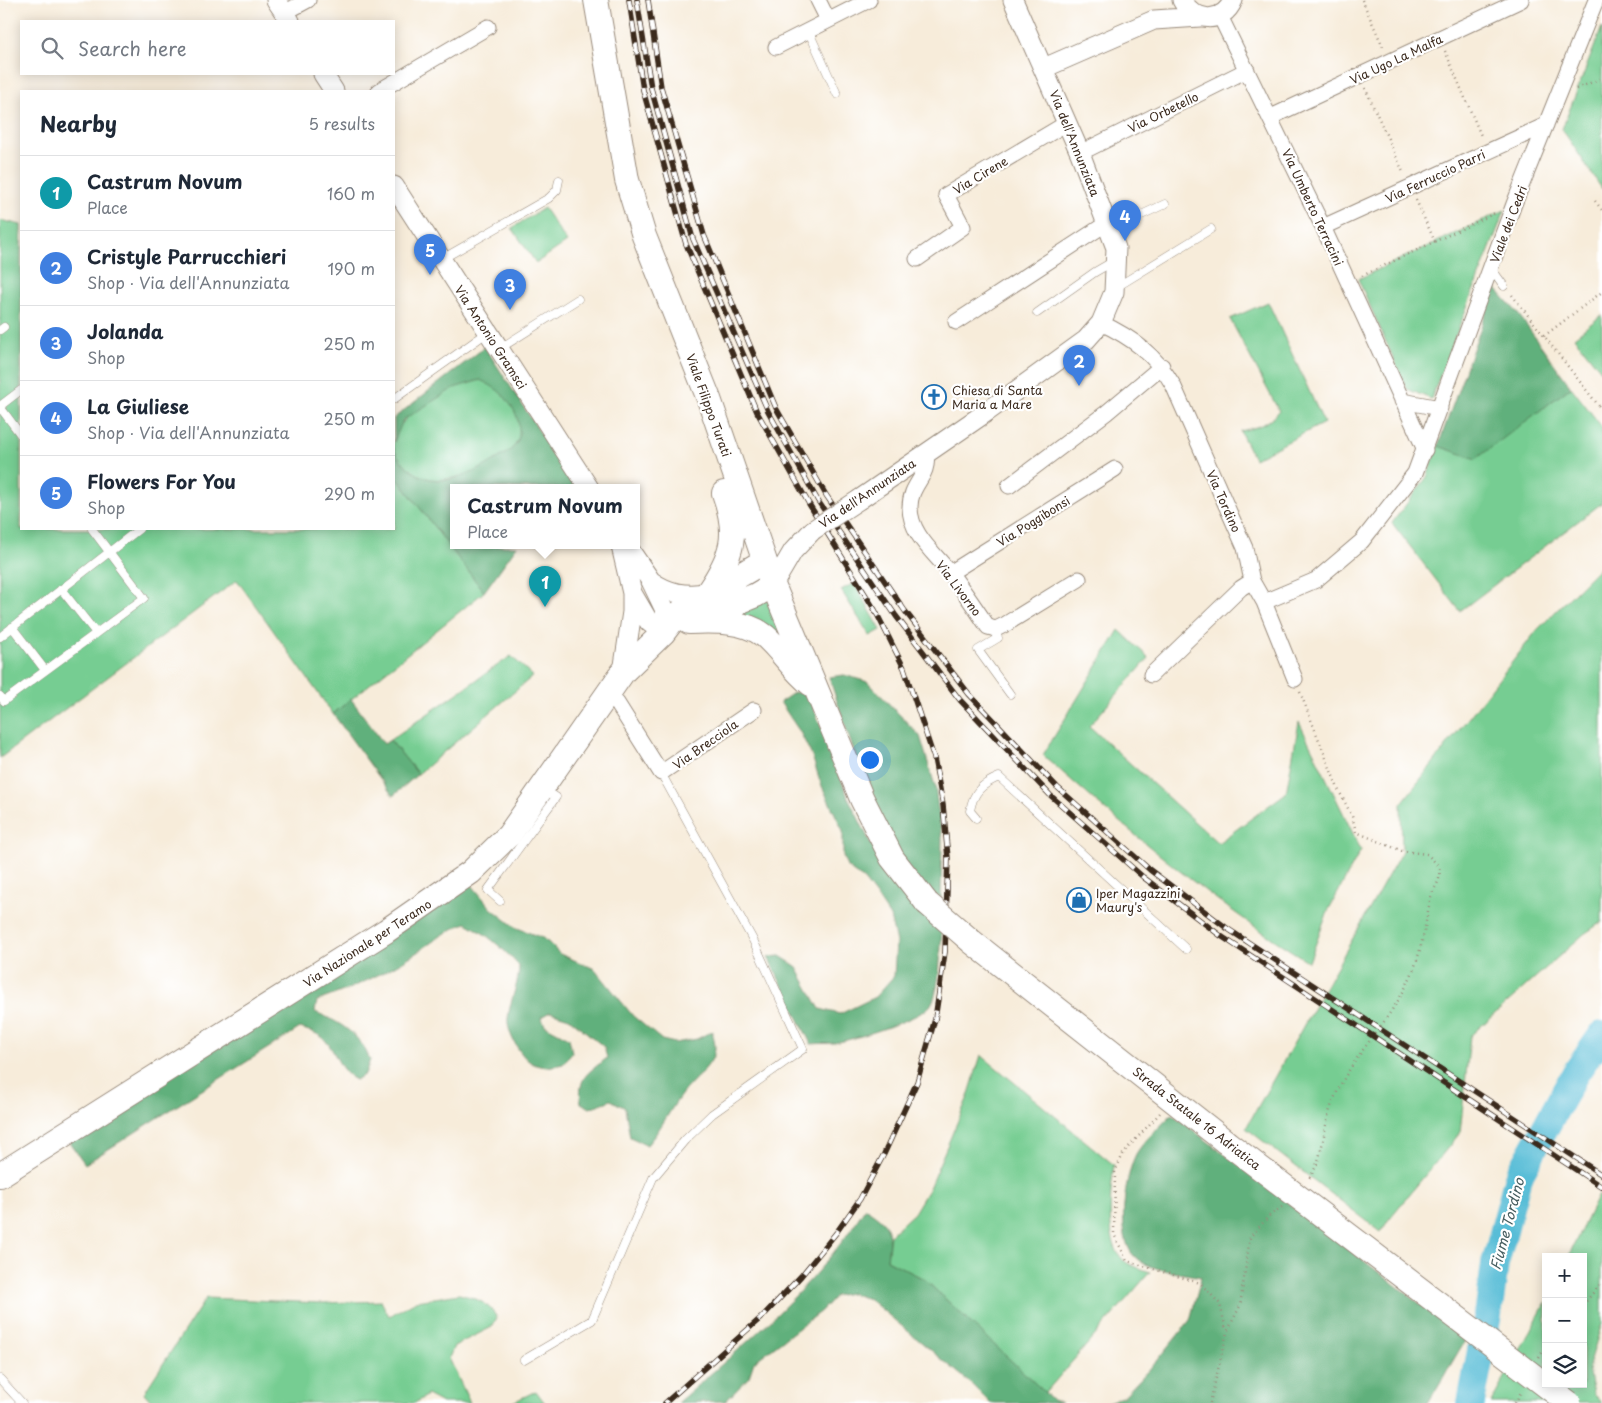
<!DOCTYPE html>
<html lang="en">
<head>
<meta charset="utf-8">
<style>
  body { margin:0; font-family:"Playpen Sans",sans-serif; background:#f2f2f3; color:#1f2937 }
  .controls { position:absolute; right:15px; bottom:15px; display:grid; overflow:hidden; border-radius:0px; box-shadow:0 2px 12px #0003 }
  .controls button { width:45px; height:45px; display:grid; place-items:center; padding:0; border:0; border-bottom:1px solid #e0e1e3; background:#fff; color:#1f2937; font:25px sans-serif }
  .you { position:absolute; left:869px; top:759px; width:18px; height:18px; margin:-12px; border:4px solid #fff; border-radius:50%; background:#1a73e8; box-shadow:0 0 0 8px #1a73e833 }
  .badge { display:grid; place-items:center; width:32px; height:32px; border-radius:50%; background:#0b8043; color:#fff; font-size:16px; font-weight:700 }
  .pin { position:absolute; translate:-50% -41px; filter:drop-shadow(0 1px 2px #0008) }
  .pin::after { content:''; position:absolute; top:26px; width:18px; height:15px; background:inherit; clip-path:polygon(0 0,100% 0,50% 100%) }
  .popup { position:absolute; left:450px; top:484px; width:190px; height:65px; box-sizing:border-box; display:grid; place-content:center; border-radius:0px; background:#fff; filter:drop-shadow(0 1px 4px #0005); font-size:16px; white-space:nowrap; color:#747a83 }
  .popup b { font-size:19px; color:#1f2937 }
  .popup::after { content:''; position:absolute; left:50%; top:100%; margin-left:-10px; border:10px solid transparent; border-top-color:#fff }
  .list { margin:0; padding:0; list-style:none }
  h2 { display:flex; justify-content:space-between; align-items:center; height:65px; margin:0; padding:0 20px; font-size:21px }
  h2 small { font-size:16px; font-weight:400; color:#747a83 }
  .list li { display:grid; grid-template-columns:32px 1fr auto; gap:15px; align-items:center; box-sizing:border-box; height:75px; padding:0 20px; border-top:1px solid #e0e1e3 }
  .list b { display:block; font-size:19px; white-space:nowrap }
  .list p { margin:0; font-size:16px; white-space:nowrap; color:#747a83 }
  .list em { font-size:16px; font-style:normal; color:#747a83 }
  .icon { flex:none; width:28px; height:28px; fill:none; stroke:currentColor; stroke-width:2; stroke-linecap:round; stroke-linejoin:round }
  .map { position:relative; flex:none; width:1602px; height:1403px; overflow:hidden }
  .search { position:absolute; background:#fff; box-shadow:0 2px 12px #0003; left:20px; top:20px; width:375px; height:55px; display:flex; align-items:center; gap:12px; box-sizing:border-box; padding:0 18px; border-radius:0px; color:#747a83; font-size:19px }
  .panel { position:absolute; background:#fff; box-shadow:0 2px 12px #0003; left:20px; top:90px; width:375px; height:440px; border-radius:0px }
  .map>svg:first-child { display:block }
</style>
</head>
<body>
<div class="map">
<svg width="1602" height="1403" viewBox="0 0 1602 1403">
  <rect width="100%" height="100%" fill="#fff"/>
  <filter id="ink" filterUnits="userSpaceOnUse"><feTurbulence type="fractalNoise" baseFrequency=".02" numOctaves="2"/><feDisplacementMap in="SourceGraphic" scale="10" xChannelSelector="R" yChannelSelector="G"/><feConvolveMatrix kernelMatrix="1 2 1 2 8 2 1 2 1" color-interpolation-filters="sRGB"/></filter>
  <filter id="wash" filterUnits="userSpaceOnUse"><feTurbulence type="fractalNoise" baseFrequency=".0096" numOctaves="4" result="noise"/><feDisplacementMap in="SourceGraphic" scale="20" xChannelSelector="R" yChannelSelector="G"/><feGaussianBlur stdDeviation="1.12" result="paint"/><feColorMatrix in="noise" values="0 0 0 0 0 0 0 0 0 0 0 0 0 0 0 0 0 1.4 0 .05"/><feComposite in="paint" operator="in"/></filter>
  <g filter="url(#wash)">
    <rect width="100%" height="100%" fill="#f7ecda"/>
    <!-- green -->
    <path fill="#76cd92" stroke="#587c58" d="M1602,27V189L1562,129Z
      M544,208L567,242L536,263L512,228Z
      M1505,210L1431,399L1407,389L1358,279Z
      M0,220L21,225V529H394V474L484,592L333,714L237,580L0,758Z
      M1268,302L1324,423L1254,459L1240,431C1255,428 1270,424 1279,411L1230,319Z
      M1602,315V372L1574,337Z
      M481,380C487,383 496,386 501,391C512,401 526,427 517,442C504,465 450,485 426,478C414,474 406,466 399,458C375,430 434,395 455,387C463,384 472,383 481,380Z
      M1571,387L1602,427V503L1460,611L1392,523L1427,477L1438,446L1476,458Z
      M1602,565V922L1584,934L1470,1036L1460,1133L1389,1219L1381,1232L1246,1128L1402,851L1401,804L1538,629Z
      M854,583L881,630L870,636L841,590Z
      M770,595L793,650L728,613Z
      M1119,630L1149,658L1089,726L1218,843L1286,793L1299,722L1361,850L1328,911L1309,962C1213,903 1127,830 1043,755Z
      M511,656L533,676L418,774L390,740Z
      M981,1055L1114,1165C1111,1189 1103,1248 1127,1263C1134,1267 1143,1269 1150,1272L1045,1393L924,1279L887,1260L890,1235L914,1213L929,1188L968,1097Z
      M1598,1195L1602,1197V1323L1588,1369L1593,1394L1602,1403H1491L1546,1302V1384H1583V1257H1568Z
      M459,1294C476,1298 488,1302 497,1318L492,1327L454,1346L449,1358L470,1403H442L427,1395L415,1403H153L144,1393L206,1298L322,1303L381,1301L389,1316L416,1301Z
      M536,1391L545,1403H511Z"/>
    <!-- forest -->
    <path fill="#60b07c" stroke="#4e6d4d" d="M1495,288L1516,311L1571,387L1476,459L1438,446Z
      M485,347L576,488H454V546H517L484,592L394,474V448C397,457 403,463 410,469C436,491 470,476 495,460C503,455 515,449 518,440C521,429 518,416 512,407C503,393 495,387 480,380L454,388L403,420L394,442V418Z
      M844,675L868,682L920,736L935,786L942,839L941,898C890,877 847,730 829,677Z
      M795,692L809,696L848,797L872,846L942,930C940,949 941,991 930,1006C920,1019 852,1040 834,1043C827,1044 819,1043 811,1044L768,957L780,956L796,966L820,1009L840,1014L875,997L894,976L896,942L890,917L877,897L864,880L847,867L843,856V831L821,784L812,756L800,732L780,702Z
      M351,699L384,744L390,740L418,774L393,796L333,714Z
      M471,884L491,908L515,927L545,939L560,954L595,969L633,1016L662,1040L675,1043L697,1039L712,1031C714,1040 717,1048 713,1057C706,1071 694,1079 685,1090C671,1107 662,1128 647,1145L630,1137L625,1108L611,1100L590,1108L581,1103C578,1076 587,1074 607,1058L604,1047L569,1018L550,1012L541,1017L545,1025L569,1038L572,1052L563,1064C554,1066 545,1068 536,1065C522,1061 506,1032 508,1018C510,1000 519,984 519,966C503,948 487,934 466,923C447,930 433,942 416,953C385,973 352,989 317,1001L315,1012C340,1022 360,1034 370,1060L365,1074L356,1080C339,1072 337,1053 325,1040C319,1033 308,1031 300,1028L85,1164L64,1135Z
      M1172,1114L1466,1339L1428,1403H1107L1124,1396L1158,1360L1190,1320L1200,1283L1201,1277C1183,1273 1149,1271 1135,1257C1115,1239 1125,1176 1136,1154C1144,1140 1161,1126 1172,1114Z
      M865,1208C893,1227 890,1228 887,1260L924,1279L1053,1400L1061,1403H990L967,1380L869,1299L850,1293L835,1296L821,1311L754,1362L749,1377L726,1401L677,1403C745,1344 817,1286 865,1208Z"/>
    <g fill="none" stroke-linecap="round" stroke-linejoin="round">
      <!-- river -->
      <path stroke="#59bdd7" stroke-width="28" d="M1471,1403L1489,1309L1495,1264L1518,1177L1575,1074L1602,1035"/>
    </g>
  </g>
  <g filter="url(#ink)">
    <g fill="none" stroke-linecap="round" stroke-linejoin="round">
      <defs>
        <path id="service" d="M808,30L837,94
          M1109,230L1165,204
          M442,259L549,198L557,190L559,180
          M1491,268L1504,286
          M1115,288L1211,229
          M1037,313L1095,272L1114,261
          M0,330L4,327
          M499,349L578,299
          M394,399L488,332
          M0,406L21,390
          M0,407L21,435
          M61,589L96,633
          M12,627L45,670
          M992,629L998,638L978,650L1010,694
          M0,637L139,529
          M0,696L4,701L144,598L92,529
          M976,818L970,811C973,792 982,784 999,777L1186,949
          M500,901L488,890L556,797L545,790
          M524,1360L592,1320L653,1178L685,1140L712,1114L803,1049L753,940L661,773
          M0,1379L22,1403"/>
        <path id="minor" d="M818,0L828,20
          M284,13L308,0
          M1220,16L1323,227L1425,450
          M776,47L869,0
          M379,91L488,27
          M1271,117L1521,0
          M1080,153L1247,70
          M1323,227L1546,125
          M917,259L963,227L946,195L1067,123
          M956,322L1107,223
          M1101,323C1131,337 1156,355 1173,385L1245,548L1252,581L1264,602L1295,679
          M1402,401L1440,408
          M926,454C930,477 910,483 910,507C910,535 935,553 951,574C964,591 976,609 988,627L996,629L1006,624L1079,579
          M1009,486L1106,413L1162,366
          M950,573L1115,469
          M1264,602L1316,580L1362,541L1415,473L1514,204L1596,0
          M1151,675L1241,588L1252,581
          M606,694L617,703L661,773L754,710"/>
        <path id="tertiary" d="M276,0L290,21
          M1182,0C1193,22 1223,25 1233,0
          M1044,68L1154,20L1200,17
          M323,74L334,91
          M394,186L589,488
          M860,499L988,411L1086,340L1101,323L1114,292L1116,248L1080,153L1013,0
          M621,546L632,593V612L623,672
          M627,546L651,581L665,610L663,633L649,622L632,593
          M651,581C669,594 685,596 707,593
          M773,585L793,551L813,530"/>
        <path id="primary" d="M596,0L627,180L644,236L709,399L773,585L862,799L892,858L927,903
          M708,592C733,555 739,535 724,493
          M697,619L756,595L773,585
          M689,622C713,621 745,620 765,636C781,650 793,670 811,684
          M971,941L1226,1142
          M0,1175L386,931L471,872L509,835L623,672L663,633L677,615L691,604L764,561"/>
      </defs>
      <!-- service casing -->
      <use href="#service" stroke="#998b7c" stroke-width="9"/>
      <!-- minor casing -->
      <use href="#minor" stroke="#998b7c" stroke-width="17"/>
      <!-- tertiary casing -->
      <use href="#tertiary" stroke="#998b7c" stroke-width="21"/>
      <!-- primary casing -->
      <use href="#primary" stroke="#998b7c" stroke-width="26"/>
      <!-- path -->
      <path stroke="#998b7c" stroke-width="2.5" stroke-dasharray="1 4" stroke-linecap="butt" d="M1362,0L1384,49
        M1445,51L1482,138
        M1365,88L1404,174
        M1576,89L1602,78
        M1416,200L1435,242
        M1595,201L1602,210
        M1362,276L1495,213
        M1512,295L1602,410
        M1544,336L1602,292
        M1300,692L1339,791L1352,816L1356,832L1402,851L1427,854L1439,866C1442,885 1433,885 1430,901C1425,925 1422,949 1413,971C1394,1020 1350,1055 1332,1104C1322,1129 1325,1157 1308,1180
        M1160,1113L1124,1152L1115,1172L1114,1234L1127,1261L1200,1283L1220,1304L1226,1330
        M1583,1305L1602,1282
        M1539,1358L1546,1346
        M1210,1403L1227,1332L1240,1306L1250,1237L1270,1215L1282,1207
        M1515,1403L1521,1392"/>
      <!-- service -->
      <use href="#service" stroke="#fff" stroke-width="8"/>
      <!-- minor -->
      <use href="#minor" stroke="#fff" stroke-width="15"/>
      <!-- tertiary -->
      <use href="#tertiary" stroke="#fff" stroke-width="19"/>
      <!-- primary -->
      <use href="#primary" stroke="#fff" stroke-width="24"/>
      <defs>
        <path id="rail" d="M629,0L643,90L686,244L757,412L809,504L875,610L904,668L934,758L943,805L948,858L945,952L935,1019L917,1082L884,1154L860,1199L836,1233L801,1276L763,1316L665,1403
          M637,0L651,88L693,239L768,411L818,501L896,616L960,700L1050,795L1143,877L1221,936L1602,1187
          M648,0L661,87L704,235L776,408L826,495L905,611L969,694L1057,787L1150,870L1228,929L1602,1175"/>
      </defs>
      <!-- rail casing -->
      <use href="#rail" stroke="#3b2a1e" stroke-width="5.5"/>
      <!-- rail -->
      <use href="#rail" stroke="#fff" stroke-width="4" stroke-dasharray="11" stroke-linecap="butt"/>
      <defs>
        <path id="tertiary-bridge" d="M813,530L860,499"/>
        <path id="primary-bridge" d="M927,903L971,941
          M1226,1142L1569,1403"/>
      </defs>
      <!-- tertiary-bridge casing -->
      <use href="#tertiary-bridge" stroke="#998b7c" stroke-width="21" stroke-linecap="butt"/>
      <!-- primary-bridge casing -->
      <use href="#primary-bridge" stroke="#998b7c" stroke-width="26" stroke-linecap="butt"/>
      <!-- tertiary-bridge -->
      <use href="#tertiary-bridge" stroke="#fff" stroke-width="19"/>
      <!-- primary-bridge -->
      <use href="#primary-bridge" stroke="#fff" stroke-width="24"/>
    </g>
  </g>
  <!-- icons -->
  <defs>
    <symbol id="church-ring" viewBox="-11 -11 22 22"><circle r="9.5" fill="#fff" stroke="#1f6fb2" stroke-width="1.5"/><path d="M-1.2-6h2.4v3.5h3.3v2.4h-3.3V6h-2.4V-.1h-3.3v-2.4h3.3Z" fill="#1f6fb2"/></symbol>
    <symbol id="shop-ring" viewBox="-11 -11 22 22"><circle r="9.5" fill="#fff" stroke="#1f6fb2" stroke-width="1.5"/><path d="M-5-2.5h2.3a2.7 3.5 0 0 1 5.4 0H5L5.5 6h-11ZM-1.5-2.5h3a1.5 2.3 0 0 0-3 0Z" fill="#1f6fb2"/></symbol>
  </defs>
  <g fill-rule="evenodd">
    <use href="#church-ring" x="920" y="383" width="28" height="28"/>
    <use href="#shop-ring" x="1065" y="886" width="28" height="28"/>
  </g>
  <g text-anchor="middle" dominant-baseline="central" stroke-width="4.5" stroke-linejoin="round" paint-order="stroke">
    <!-- street labels -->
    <g font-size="12" fill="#3b2a1e" stroke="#fff">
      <text transform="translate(1396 59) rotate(-25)">Via Ugo La Malfa</text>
      <text transform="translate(1163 112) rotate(-26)">Via Orbetello</text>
      <text transform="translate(1075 143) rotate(68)">Via dell'Annunziata</text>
      <text transform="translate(980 175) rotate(-31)">Via Cirene</text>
      <text transform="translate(1435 176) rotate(-25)">Via Ferruccio Parri</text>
      <text transform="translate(1313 207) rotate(65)">Via Umberto Terracini</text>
      <text transform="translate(1508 224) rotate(-69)">Viale dei Cedri</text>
      <text transform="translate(491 337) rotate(57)">Via Antonio Gramsci</text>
      <text transform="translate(709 405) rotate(70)">Viale Filippo Turati</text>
      <text transform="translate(867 493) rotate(-34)">Via dell'Annunziata</text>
      <text transform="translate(1224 501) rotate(66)">Via Tordino</text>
      <text transform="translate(1033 521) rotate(-32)">Via Poggibonsi</text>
      <text transform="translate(959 588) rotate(53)">Via Livorno</text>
      <text transform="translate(705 744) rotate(-35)">Via Brecciola</text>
      <text transform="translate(367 943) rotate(-33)">Via Nazionale per Teramo</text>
      <text transform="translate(1197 1118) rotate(38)">Strada Statale 16 Adriatica</text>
    </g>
    <!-- poi labels -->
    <g font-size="12" fill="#3b2a1e" stroke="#fff" text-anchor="start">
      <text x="952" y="390">Chiesa di Santa<tspan x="952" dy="14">Maria a Mare</tspan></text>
      <text x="1096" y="893">Iper Magazzini<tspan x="1096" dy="14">Maury's</tspan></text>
    </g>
    <!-- water labels -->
    <g font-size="14" font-style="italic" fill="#465d5f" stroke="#fff">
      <text transform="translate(1507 1224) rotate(-75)">Fiume Tordino</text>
    </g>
  </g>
</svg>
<div class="controls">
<button>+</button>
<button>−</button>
<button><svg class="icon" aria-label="layers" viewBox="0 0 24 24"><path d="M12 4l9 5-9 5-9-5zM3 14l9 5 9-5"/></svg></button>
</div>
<div class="you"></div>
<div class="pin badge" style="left:545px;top:607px;background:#0f9aa8">1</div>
<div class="popup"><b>Castrum Novum</b>Place</div>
<div class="pin badge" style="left:1079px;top:386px;background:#3f7fe0">2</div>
<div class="pin badge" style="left:510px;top:310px;background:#3f7fe0">3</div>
<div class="pin badge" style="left:1125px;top:241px;background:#3f7fe0">4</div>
<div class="pin badge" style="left:430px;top:275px;background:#3f7fe0">5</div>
<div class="search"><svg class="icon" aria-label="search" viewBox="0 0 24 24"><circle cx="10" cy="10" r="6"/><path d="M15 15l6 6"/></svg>Search here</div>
<section class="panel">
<h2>Nearby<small>5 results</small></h2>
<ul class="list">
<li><span class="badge" style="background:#0f9aa8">1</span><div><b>Castrum Novum</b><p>Place</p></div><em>160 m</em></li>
<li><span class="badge" style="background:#3f7fe0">2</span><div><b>Cristyle Parrucchieri</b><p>Shop · Via dell'Annunziata</p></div><em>190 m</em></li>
<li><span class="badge" style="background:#3f7fe0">3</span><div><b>Jolanda</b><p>Shop</p></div><em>250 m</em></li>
<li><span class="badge" style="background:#3f7fe0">4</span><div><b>La Giuliese</b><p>Shop · Via dell'Annunziata</p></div><em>250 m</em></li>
<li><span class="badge" style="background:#3f7fe0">5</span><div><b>Flowers For You</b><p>Shop</p></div><em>290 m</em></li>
</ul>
</section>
</div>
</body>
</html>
